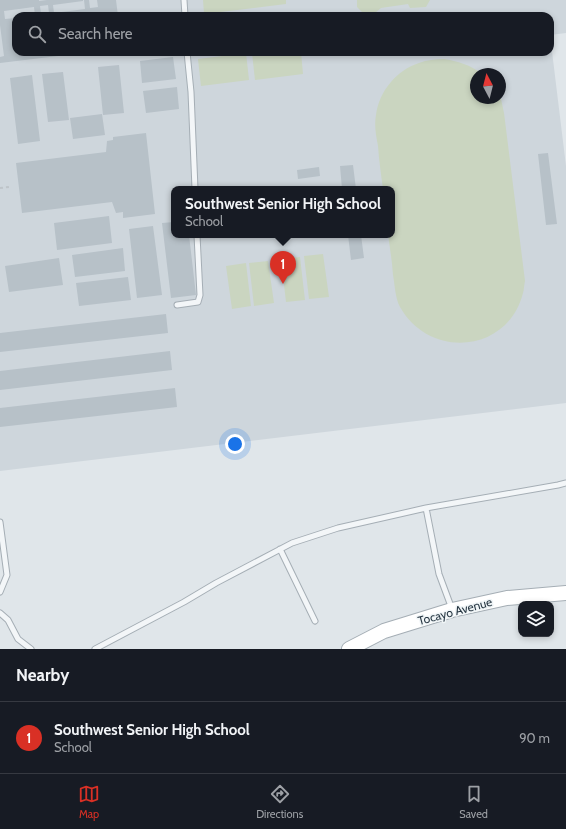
<!DOCTYPE html>
<html lang="en">
<head>
<meta charset="utf-8">
<style>
  body { margin:0; font-family:Cabin,sans-serif; background:#20242c; color:#f1f3f6 }
  .controls { position:absolute; right:12px; bottom:12px; display:grid; overflow:hidden; border-radius:8px; box-shadow:0 2px 6px #0003 }
  .controls button { width:36px; height:36px; display:grid; place-items:center; padding:0; border:0; border-bottom:1px solid #363941; background:#171b24; color:#f1f3f6; font:20px sans-serif }
  .compass { position:absolute; left:470px; top:68px; width:36px; height:36px; border-radius:50%; background:#171b24; box-shadow:0 2px 6px #0003; rotate:353deg }
  .you { position:absolute; left:235px; top:444px; width:14px; height:14px; margin:-10px; border:3px solid #fff; border-radius:50%; background:#1a73e8; box-shadow:0 0 0 6px #1a73e833 }
  .badge { display:grid; place-items:center; width:26px; height:26px; border-radius:50%; background:#d93025; color:#fff; font-size:13px; font-weight:700 }
  .pin { position:absolute; translate:-50% -33px; filter:drop-shadow(0 1px 2px #0008) }
  .pin::after { content:''; position:absolute; top:21px; width:14px; height:12px; background:inherit; clip-path:polygon(0 0,100% 0,50% 100%) }
  .popup { position:absolute; left:171px; top:186px; width:224px; height:52px; box-sizing:border-box; display:grid; place-content:center; border-radius:8px; background:#171b24; filter:drop-shadow(0 1px 3px #0005); font-size:13px; white-space:nowrap; color:#9ea1a6 }
  .popup b { font-size:15px; color:#f1f3f6 }
  .popup::after { content:''; position:absolute; left:50%; top:100%; margin-left:-8px; border:8px solid transparent; border-top-color:#171b24 }
  .list { margin:0; padding:0; list-style:none }
  h2 { display:flex; justify-content:space-between; align-items:center; height:52px; margin:0; padding:0 16px; font-size:17px }
  h2 small { font-size:13px; font-weight:400; color:#9ea1a6 }
  .list li { display:grid; grid-template-columns:26px 1fr auto; gap:12px; align-items:center; box-sizing:border-box; height:72px; padding:0 16px; border-top:1px solid #363941 }
  .list b { display:block; font-size:15px; white-space:nowrap }
  .list p { margin:0; font-size:13px; white-space:nowrap; color:#9ea1a6 }
  .list em { font-size:13px; font-style:normal; color:#9ea1a6 }
  .icon { flex:none; width:22px; height:22px; fill:none; stroke:currentColor; stroke-width:2; stroke-linecap:round; stroke-linejoin:round }
  .map { position:relative; flex:none; width:566px; height:649px; overflow:hidden }
  .search { position:absolute; background:#171b24; box-shadow:0 2px 6px #0003; left:12px; right:12px; top:12px; height:44px; display:flex; align-items:center; gap:10px; box-sizing:border-box; padding:0 14px; border-radius:12px; color:#9ea1a6; font-size:15px }
  .sheet { height:124px; background:#171b24 }
  nav { display:flex; justify-content:space-around; align-items:center; box-sizing:border-box; height:56px; border-top:1px solid #363941; background:#171b24; font-size:11px; color:#9ea1a6 }
  nav a { display:grid; justify-items:center; gap:2px }
  nav .on { color:#d93025 }
  .map>svg:first-child { display:block }
</style>
</head>
<body>
<div class="map">
<svg width="566" height="649" viewBox="0 0 566 649">
  <rect width="100%" height="100%" fill="#e0e6ea"/>
  <!-- built -->
  <path fill="#ced6dc" fill-rule="evenodd" d="M0,0H566V33L550,35V16H16V52H550V35L566,166V403L0,471ZM476,74H500V98H476ZM174,189H392V235H174Z"/>
  <!-- green -->
  <path fill="#cad5c0" d="M203,0H286V4L204,14Z
    M357,0H430L426,7L410,8L408,4L381,8L375,13L364,14L357,7Z
    M257,52H301L303,74L255,80L252,53Z
    M246,53L249,80L201,86L198,59Z
    M444,59C457,61 471,65 482,74H476V98H500V97L501,99L504,113L525,281C524,285 524,290 523,293C508,353 430,360 400,307C395,298 395,285 393,275C392,261 390,248 388,235H392V189H383C381,175 379,160 378,146C376,136 374,125 376,115C379,91 397,70 419,63C427,60 435,59 444,59Z
    M323,254L329,297L309,299L304,256Z
    M300,257L305,300L286,302L281,259Z
    M268,261L274,303L254,306L249,263Z
    M246,263L251,306L232,309L226,266Z"/>
  <!-- building -->
  <path fill="#b7c1c8" fill-rule="evenodd" d="M0,0H39V1L47,0H83V1L53,5L54,13L85,9L84,0H89L90,8L98,7L97,0H116L118,16H35L34,7L4,11L5,19L16,18V52H83V53L0,63V57L4,56L0,25ZM48,5L49,13L41,14L40,6Z
    M173,57L176,79L142,83L140,61Z
    M119,65L124,113L103,115L98,67Z
    M63,72L69,120L48,122L42,74Z
    M32,75L40,141L18,144L10,78Z
    M177,87L179,109L146,113L143,91Z
    M102,114L105,135L73,139L70,118Z
    M146,133L155,214L123,218V212L116,213L112,202L22,213L16,163L106,152L107,141L113,140V137Z
    M548,153L557,224L546,225L538,154Z
    M353,165L356,189H342L340,166Z
    M319,167L320,176L298,179L297,170Z
    M109,216L112,243L57,250L54,223Z
    M174,222V235H189L196,295L171,298L162,223Z
    M153,226L162,295L137,298L129,229Z
    M348,235H361L364,258L351,260Z
    M123,248L125,271L75,277L72,255Z
    M59,258L63,285L9,292L5,266Z
    M128,277L131,300L79,306L76,283Z
    M166,314L168,333L0,352V333Z
    M170,351L172,370L0,390V371Z
    M175,388L177,407L0,427V408Z"/>
  <g fill="none" stroke-linecap="round" stroke-linejoin="round">
    <defs>
      <path id="lane" d="M184,0L185,16
        M187,52L191,92L195,189
        M177,305L198,302L200,295L197,235
        M426,508L439,574L452,609
        M0,522L7,575L0,592
        M280,549L315,621
        M0,613L8,620L18,639L31,649
        M95,649L184,602L216,583L292,543L338,528L426,508L558,485L566,483"/>
      <path id="secondary" d="M349,649L384,631L452,610L507,598L566,593"/>
    </defs>
    <!-- lane casing -->
    <use href="#lane" stroke="#a5aeb5" stroke-width="7"/>
    <!-- secondary casing -->
    <use href="#secondary" stroke="#a5aeb5" stroke-width="16"/>
    <!-- path -->
    <path stroke="#bec4c9" stroke-width="2" stroke-dasharray="3 3" stroke-linecap="butt" d="M0,188L9,187"/>
    <!-- lane -->
    <use href="#lane" stroke="#f3f6f8" stroke-width="5"/>
    <!-- secondary -->
    <use href="#secondary" stroke="#fff" stroke-width="14"/>
  </g>
  <g text-anchor="middle" dominant-baseline="central" stroke-width="3" stroke-linejoin="round" paint-order="stroke">
    <!-- street labels -->
    <g font-size="12" fill="#273743" stroke="#f0f5f7">
      <text transform="translate(455 611) rotate(-15)">Tocayo Avenue</text>
    </g>
  </g>
</svg>
<div class="controls">
<button><svg class="icon" aria-label="layers" viewBox="0 0 24 24"><path d="M12 4l9 5-9 5-9-5zM3 14l9 5 9-5"/></svg></button>
</div>
<svg class="compass" viewBox="-18 -18 36 36"><path d="M0-13l5 13h-10z" fill="#e53935"/><path d="M0 13l5-13h-10z" fill="#9ea1a6"/></svg>
<div class="you"></div>
<div class="pin badge" style="left:283px;top:284px">1</div>
<div class="popup"><b>Southwest Senior High School</b>School</div>
<div class="search"><svg class="icon" aria-label="search" viewBox="0 0 24 24"><circle cx="10" cy="10" r="6"/><path d="M15 15l6 6"/></svg>Search here</div>
</div>
<section class="sheet">
<h2>Nearby<small></small></h2>
<ul class="list">
<li><span class="badge">1</span><div><b>Southwest Senior High School</b><p>School</p></div><em>90 m</em></li>
</ul>
</section>
<nav>
<a class="on"><svg class="icon" aria-label="map" viewBox="0 0 24 24"><path d="M3 6l6-2 6 2 6-2v14l-6 2-6-2-6 2zM9 4v14M15 6v14"/></svg>Map</a>
<a><svg class="icon" aria-label="directions" viewBox="0 0 24 24"><path d="M12 3l9 9-9 9-9-9zM9 14v-3h6M13 9l2 2-2 2"/></svg>Directions</a>
<a><svg class="icon" aria-label="saved" viewBox="0 0 24 24"><path d="M7 4h10v16l-5-4-5 4z"/></svg>Saved</a>
</nav>
</body>
</html>
